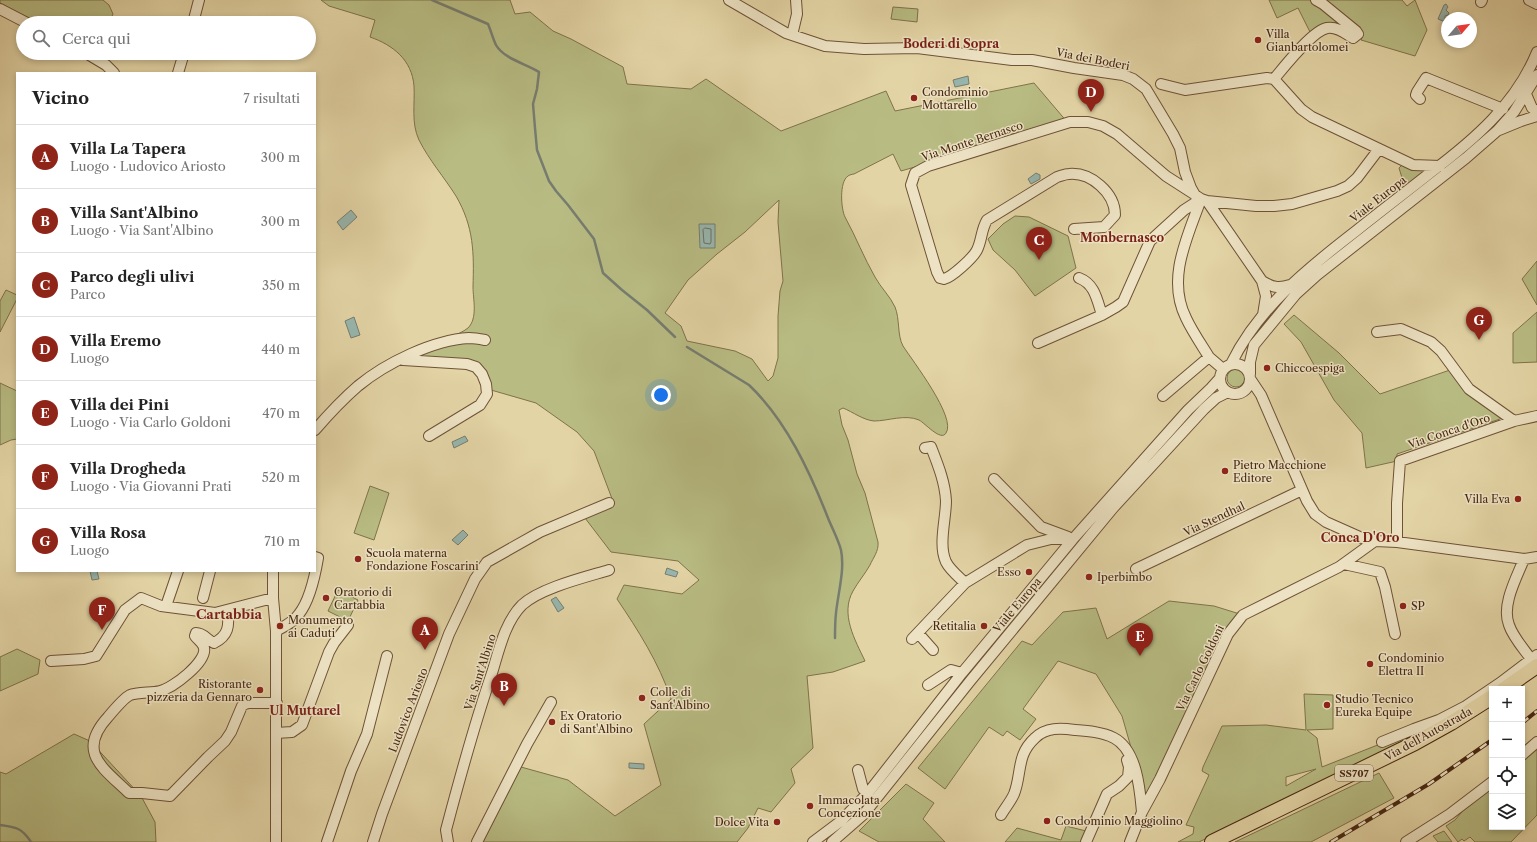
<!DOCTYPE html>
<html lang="it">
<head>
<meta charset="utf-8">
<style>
  body { margin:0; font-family:"Libre Caslon Text",serif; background:#f6f6f6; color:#222 }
  .controls { position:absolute; right:12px; bottom:12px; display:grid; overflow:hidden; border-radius:0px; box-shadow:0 2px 6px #0003 }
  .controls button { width:36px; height:36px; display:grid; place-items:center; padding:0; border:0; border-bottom:1px solid #e0e0e0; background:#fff; color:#222; font:20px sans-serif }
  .compass { position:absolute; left:1441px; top:12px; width:36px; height:36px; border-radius:50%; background:#fff; box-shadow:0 2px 6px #0003; rotate:61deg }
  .you { position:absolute; left:661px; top:395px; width:14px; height:14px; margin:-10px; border:3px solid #fff; border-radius:50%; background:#1a73e8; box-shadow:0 0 0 6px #1a73e833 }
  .badge { display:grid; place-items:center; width:26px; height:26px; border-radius:50%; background:#8f2418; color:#fff; font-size:13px; font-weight:700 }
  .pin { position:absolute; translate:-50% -33px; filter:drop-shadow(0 1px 2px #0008) }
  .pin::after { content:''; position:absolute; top:21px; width:14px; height:12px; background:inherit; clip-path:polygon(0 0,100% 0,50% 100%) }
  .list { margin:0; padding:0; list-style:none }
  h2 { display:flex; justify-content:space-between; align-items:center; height:52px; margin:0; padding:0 16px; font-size:17px }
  h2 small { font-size:13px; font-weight:400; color:#767676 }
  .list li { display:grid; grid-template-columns:26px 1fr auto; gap:12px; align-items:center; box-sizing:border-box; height:64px; padding:0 16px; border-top:1px solid #e0e0e0 }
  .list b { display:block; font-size:15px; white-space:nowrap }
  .list p { margin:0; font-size:13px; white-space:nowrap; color:#767676 }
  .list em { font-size:13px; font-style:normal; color:#767676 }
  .icon { flex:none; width:22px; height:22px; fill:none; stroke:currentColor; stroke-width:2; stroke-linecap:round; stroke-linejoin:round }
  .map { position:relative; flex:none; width:1537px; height:842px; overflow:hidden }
  .search { position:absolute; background:#fff; box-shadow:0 2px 6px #0003; left:16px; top:16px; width:300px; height:44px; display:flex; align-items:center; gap:10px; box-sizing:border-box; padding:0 14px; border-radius:22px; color:#767676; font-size:15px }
  .panel { position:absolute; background:#fff; box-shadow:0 2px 6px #0003; left:16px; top:72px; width:300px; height:500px; border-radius:0px }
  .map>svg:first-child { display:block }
</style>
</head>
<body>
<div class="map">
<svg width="1537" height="842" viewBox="0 0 1537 842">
  <rect width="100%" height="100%" fill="#e3d4a5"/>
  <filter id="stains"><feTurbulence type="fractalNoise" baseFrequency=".005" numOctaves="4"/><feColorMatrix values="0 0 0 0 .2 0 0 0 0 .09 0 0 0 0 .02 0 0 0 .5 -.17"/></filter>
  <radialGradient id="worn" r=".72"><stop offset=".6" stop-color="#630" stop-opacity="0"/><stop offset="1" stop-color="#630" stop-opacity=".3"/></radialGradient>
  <!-- green -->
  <path fill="#b8bc83" stroke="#80724a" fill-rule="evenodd" d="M0,0H103L109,5L113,14L109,23H39L0,3Z
    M321,0H510L515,14L530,12L553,31L571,39L623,67L627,84L691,89L706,79L781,131L886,91L895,111L1034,83L1068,123L901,171L893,154L854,174C853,174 849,175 848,176C839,182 841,209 845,217C856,237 864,258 875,277C881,288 890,296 895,307C900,319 897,335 903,346C912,360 957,418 946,433C941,442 925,423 919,420C905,414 888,421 874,421C863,420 853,412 843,408L839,410L842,425L848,440L857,474L865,493L878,542C879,551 873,558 870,565C865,574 858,582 853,591C840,614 855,640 865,661L833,672L807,676L813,748L791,769L795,783L771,812L758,808L748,828L737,842H483L521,767L568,780L615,816L661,785L644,724L671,699C659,663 638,630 617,599L624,585L682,594L699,580L678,561L611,552L585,518L614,504L594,451L577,432L536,403L491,390L485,372L421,357L420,354C431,348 441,342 452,337C457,334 463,332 468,328C478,318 473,299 473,287C474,253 474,227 456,196C444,177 429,160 419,140C411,123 415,104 414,86C412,60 393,45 370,37L375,20L329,6ZM779,200L778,222L783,281L780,291L778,316V358L773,376L768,381L752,359L735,351L687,341L681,326L665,313L688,280L717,254L745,232Z
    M1269,0H1402L1407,6L1415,0L1427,30L1415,56L1361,40L1363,35H1353L1338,27L1311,34L1298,8L1277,18Z
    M893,7L918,9L917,22L891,19Z
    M1403,164L1424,169L1425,172L1399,191L1403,181L1399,168Z
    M1015,216L1029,217L1068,236L1076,268L1035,296L1015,270L993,250L988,239L1003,224Z
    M1537,261V305L1522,279Z
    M6,290L17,295V299L0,332V301Z
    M1537,312V362L1513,363V333Z
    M1294,315L1339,353L1380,394L1450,370L1503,418L1397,454V461L1366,468L1362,433L1334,400L1301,342L1284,324Z
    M1227 378a9 9 0 1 1 18 0a9 9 0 1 1-18 0Z
    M0,383L17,391V439L11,440L0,445Z
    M370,486L389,493L374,540L354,533Z
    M338,590L358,600L348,621L328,611Z
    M1169,601L1214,606L1243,615L1147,803L1122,716L1096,674L1058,661L1023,709L1036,719L1020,740L1007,731L1003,736L989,727L945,789L918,768L1022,641L1032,645L1063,612L1096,608L1107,639Z
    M17,649L40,660L38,674L0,691V657Z
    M1304,694L1333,695V729L1307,730L1317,738L1322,767L1418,729L1420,734L1199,842H1178L1193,834L1194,827L1186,825L1209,775L1202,771L1203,767L1222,726L1266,725L1306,730ZM1316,769L1286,786V777Z
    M74,734L90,741L141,796L155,822L156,842H0V772L6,774Z
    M1537,746V815L1511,842H1475L1470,837L1464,841L1462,839L1458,842L1446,826L1455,820L1466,807L1492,786V827H1522V760Z
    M1379,773L1394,798L1311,842H1235Z
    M906,784L934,803L923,819L945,842H879L859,831Z
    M1066,826L1086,831L1081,842H1005L1017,828L1061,840Z
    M1444,831L1452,842H1438L1433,836Z"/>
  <!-- water -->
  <path fill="#97b7af" stroke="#777d70" d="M1446,4L1448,7L1446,10L1449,13L1448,15L1445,16V19L1443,21L1438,19L1444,5Z
    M968,76L969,84L955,87L953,80Z
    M1036,173L1040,175V179L1031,184L1028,179Z
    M351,210L357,217L343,230L337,222Z
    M699,224H715V248H700Z
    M354,317L360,335L351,338L345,321Z
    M465,436L468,441L454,448L452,442Z
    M463,530L468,535L458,545L452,540Z
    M667,568L678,572L676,577L665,574Z
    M90,571H97L99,579L92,580Z
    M556,597L564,608L558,612L551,600Z
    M429,621L434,624L427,640L421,637Z
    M629,763L644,764V769L629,768Z"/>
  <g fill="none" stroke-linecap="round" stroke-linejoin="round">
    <!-- shore -->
    <path stroke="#706f60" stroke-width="1" d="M705,228L711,229V242L710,244L704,243L703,230Z"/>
    <!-- stream -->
    <path stroke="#777d70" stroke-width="2.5" d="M432,0L488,24C491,31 493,39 496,45C504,59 527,64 539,72L537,89L533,104L535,128L537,150L549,181L556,191L568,205L594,239L603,273L622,290L647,310L675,337
      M687,347L749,385C786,420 810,472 828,518C832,528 838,539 841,550C845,570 838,593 836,613C835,622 835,630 835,638
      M0,825C16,827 22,828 31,842"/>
    <defs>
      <path id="minor" d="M729,0L786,33L825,46L864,49L917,48L1012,60H1032L1074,68L1123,75L1133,79L1146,89L1173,134L1180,148L1185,172L1191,188L1195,195L1201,199L1207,201L1256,206H1274L1292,204L1337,191L1348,186L1357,178L1379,149
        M1529,0L1537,4
        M1481,2L1482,0
        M0,9L27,23
        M193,23L199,0
        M792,35L797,14L796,0
        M86,53L106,65L114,73
        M178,73L184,53
        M1274,79C1284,67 1312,31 1327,28C1336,26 1345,33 1353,38L1358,34L1356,31L1323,4L1316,0
        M1161,84L1185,90L1267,78L1274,79L1301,109L1312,117L1413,165L1440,166
        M1526,94L1532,108L1537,111
        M1420,99L1416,95L1417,92L1426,78L1503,109
        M1499,130L1521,121L1537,116
        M1201,199C1188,236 1166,278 1186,318C1192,331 1201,344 1209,357
        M1207,201L1262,281L1266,296L1263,315
        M1074,229L1104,227L1115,215C1115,193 1091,172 1069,174C1065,174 1061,176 1057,177L987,220C981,230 982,240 977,250C973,258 952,277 944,279L940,278L937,272L911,185L915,173L928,166L1070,122H1088L1103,126L1117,134L1166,176L1194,194
        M1079,278C1095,284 1097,300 1102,315
        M1262,281C1272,287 1278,289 1290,285
        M1377,332L1401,329L1431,342L1441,351L1469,389L1514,421
        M1038,343L1102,315L1116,307L1123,302L1150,241L1184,210L1201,199
        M403,360L467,364L476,367L482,374L486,384L487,394L480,405L429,436
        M1220 379a15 15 0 1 1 30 0a15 15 0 1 1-30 0Z
        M1231,364C1258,308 1308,268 1356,231C1381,211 1406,192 1430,173C1474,140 1516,104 1537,52
        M1250,374V362L1254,345L1296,294L1317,275L1466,158L1497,131L1514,112L1537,75
        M1251,380L1261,395L1307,501L1315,514L1326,522L1362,538L1375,541L1397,542L1524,559L1537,557
        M1163,396L1209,357L1223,369
        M315,430C328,415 343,399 358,386C386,363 433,340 469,338C474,338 480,339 485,340
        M925,448L931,447C938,465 945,482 946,501C946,519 938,545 946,562C950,570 959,577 965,583
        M994,479L1041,527L1068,537
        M1397,542V503L1400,461L1514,421L1537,416
        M1524,559C1517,577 1501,605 1509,625C1513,637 1523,648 1531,659
        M1344,564L1380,572L1385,587L1395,634
        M1136,569L1302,490
        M273,571V598L276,631V842
        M203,598L210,571
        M166,606L178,571
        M227,611C230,626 228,636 214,643C207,640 204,633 196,633L195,636C198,640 203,643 204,648C207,662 173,688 160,691C152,693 137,692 130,695C124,698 113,711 108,717C76,752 103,768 129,793H142L170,796L208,757L225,741L231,732L242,706L245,704L249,703H277
        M276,631C285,626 294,622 299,614C310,600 315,576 318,558L315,557
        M918,633L933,650
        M912,639L965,583L1027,545L1051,539H1073
        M51,661L84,659L96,656L125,610L141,598L161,606L215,613L273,598
        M928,685L951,670L962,673
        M276,733L292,732L302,725L329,652L334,643L348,625
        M1382,742L1414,729L1439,720L1466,706L1500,683L1537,655
        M1522,755L1537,742
        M858,770L863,789L868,793
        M1001,815C1005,808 1011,801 1014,794C1022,774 1016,755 1035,738C1046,727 1061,728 1075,730C1088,731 1102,732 1114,738C1137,750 1140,790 1142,812
        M327,842L351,771L367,734L387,656
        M373,842L382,814L449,634L475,579L487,562L540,532L609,503
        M448,842L446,830C460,777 474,725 492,673C499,650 505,622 522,605C540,588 586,577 609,570
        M477,842L527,744L551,702
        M813,842L841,821L868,793L962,673L1073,539L1188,410L1211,388L1220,378
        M832,842L864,814L971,680L1113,508L1204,409L1216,398L1228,392
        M1086,842L1107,794L1119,786L1128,777L1129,767L1127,760
        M1130,842L1142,812L1160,779L1228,634L1243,615L1339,567L1375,541
        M1406,842L1450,814L1492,782"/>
      <path id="highway" d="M1504,689L1537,666
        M1212,842L1415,743L1451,723L1492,697"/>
    </defs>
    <!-- minor casing -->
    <use href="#minor" stroke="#6f5237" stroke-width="12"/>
    <!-- highway casing -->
    <use href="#highway" stroke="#482712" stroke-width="16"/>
    <!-- minor -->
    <use href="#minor" stroke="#ede3c4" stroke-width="10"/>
    <!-- highway -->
    <use href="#highway" stroke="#e3d4a5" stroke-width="14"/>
    <defs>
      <path id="rail" d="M1522,723L1537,711
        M1331,842L1429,784L1492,740"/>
    </defs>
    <!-- rail casing -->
    <use href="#rail" stroke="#482712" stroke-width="4"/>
    <!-- rail -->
    <use href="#rail" stroke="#ede3c4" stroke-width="2.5" stroke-dasharray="8" stroke-linecap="butt"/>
  </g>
  <!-- markers -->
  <g fill="#8f2418" stroke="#ede3c4" stroke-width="1.5">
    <circle cx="1258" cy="40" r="4"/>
    <circle cx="914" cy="98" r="4"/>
    <circle cx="1267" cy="368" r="4"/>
    <circle cx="1225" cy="471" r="4"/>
    <circle cx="1518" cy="499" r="4"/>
    <circle cx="358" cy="559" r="4"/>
    <circle cx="1029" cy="572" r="4"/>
    <circle cx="1089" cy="577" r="4"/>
    <circle cx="326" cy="598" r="4"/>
    <circle cx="1403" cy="606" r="4"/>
    <circle cx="280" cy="626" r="4"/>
    <circle cx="984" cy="626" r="4"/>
    <circle cx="1370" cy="664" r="4"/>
    <circle cx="260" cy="690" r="4"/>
    <circle cx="642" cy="698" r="4"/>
    <circle cx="1327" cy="705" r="4"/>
    <circle cx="552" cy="722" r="4"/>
    <circle cx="810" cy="806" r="4"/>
    <circle cx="1047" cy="821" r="4"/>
    <circle cx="777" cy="822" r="4"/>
  </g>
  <g text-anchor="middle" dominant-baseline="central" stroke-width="3" stroke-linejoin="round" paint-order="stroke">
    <!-- shield labels -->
    <rect fill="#ede3c4" stroke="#7a5f47" stroke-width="1" x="1335" y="765" width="38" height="16" rx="3"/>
    <g font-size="10" font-weight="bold" fill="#482712">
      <text x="1354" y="773">SS707</text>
    </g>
    <!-- poi labels -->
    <g font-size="11" fill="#482712" stroke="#ede3c4" text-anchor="start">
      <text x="1266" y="34">Villa<tspan x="1266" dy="13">Gianbartolomei</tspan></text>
      <text x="922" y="92">Condominio<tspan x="922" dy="13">Mottarello</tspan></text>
      <text x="1275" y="368">Chiccoespiga</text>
      <text x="1233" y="465">Pietro Macchione<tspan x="1233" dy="13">Editore</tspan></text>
      <text x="1510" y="499" text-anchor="end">Villa Eva</text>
      <text x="366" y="553">Scuola materna<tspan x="366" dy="13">Fondazione Foscarini</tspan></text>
      <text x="1021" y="572" text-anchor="end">Esso</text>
      <text x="1097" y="577">Iperbimbo</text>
      <text x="334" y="592">Oratorio di<tspan x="334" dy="13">Cartabbia</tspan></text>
      <text x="1411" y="606">SP</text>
      <text x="288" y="620">Monumento<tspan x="288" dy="13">ai Caduti</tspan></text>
      <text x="976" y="626" text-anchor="end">Retitalia</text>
      <text x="1378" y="658">Condominio<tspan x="1378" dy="13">Elettra II</tspan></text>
      <text x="252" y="684" text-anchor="end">Ristorante<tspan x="252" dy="13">pizzeria da Gennaro</tspan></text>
      <text x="650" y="692">Colle di<tspan x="650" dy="13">Sant'Albino</tspan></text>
      <text x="1335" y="699">Studio Tecnico<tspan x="1335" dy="13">Eureka Equipe</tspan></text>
      <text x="560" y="716">Ex Oratorio<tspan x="560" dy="13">di Sant'Albino</tspan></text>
      <text x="818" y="800">Immacolata<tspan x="818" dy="13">Concezione</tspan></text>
      <text x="1055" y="821">Condominio Maggiolino</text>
      <text x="769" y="822" text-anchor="end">Dolce Vita</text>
    </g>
    <!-- street labels -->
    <g font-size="11" fill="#482712" stroke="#ede3c4">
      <text transform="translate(1093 59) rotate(11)">Via dei Boderi</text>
      <text transform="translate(972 141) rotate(-18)">Via Monte Bernasco</text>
      <text transform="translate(1378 199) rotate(-38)">Viale Europa</text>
      <text transform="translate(1449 431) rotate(-19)">Via Conca d'Oro</text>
      <text transform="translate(1214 519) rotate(-25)">Via Stendhal</text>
      <text transform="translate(1017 605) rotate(-50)">Viale Europa</text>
      <text transform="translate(1200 668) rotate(-64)">Via Carlo Goldoni</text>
      <text transform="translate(480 672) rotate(-72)">Via Sant'Albino</text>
      <text transform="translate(408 710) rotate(-69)">Ludovico Ariosto</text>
      <text transform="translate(1428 734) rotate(-29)">Via dell'Autostrada</text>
    </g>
    <!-- neighbourhood labels -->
    <g font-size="12" font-weight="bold" fill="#7a1f14" stroke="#ede3c4">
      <text x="951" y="43">Boderi di Sopra</text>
      <text x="1122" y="237">Monbernasco</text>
      <text x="1360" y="537">Conca D'Oro</text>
      <text x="305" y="710">Ul Muttarel</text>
    </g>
    <!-- quarter labels -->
    <g font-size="13" font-weight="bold" fill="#7a1f14" stroke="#ede3c4">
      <text x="229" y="614">Cartabbia</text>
    </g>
  </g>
  <rect width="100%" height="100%" filter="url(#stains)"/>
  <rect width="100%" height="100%" fill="url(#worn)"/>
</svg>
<div class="controls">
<button>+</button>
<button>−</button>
<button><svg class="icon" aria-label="locate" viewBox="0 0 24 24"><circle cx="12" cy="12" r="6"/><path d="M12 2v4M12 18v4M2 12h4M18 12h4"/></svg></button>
<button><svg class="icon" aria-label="layers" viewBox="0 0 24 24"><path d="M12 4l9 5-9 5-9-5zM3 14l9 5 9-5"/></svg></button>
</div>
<svg class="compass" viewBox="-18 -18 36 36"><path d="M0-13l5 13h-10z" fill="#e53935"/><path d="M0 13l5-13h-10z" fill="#767676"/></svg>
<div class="you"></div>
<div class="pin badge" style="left:425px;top:650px">A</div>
<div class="pin badge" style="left:504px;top:706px">B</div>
<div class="pin badge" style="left:1039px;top:260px">C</div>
<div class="pin badge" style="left:1091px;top:112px">D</div>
<div class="pin badge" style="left:1140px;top:656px">E</div>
<div class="pin badge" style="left:102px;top:630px">F</div>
<div class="pin badge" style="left:1479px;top:340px">G</div>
<div class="search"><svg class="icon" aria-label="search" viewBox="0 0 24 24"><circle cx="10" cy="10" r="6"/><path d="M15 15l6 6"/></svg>Cerca qui</div>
<section class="panel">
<h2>Vicino<small>7 risultati</small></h2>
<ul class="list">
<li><span class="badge">A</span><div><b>Villa La Tapera</b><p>Luogo · Ludovico Ariosto</p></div><em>300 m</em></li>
<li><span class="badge">B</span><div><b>Villa Sant'Albino</b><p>Luogo · Via Sant'Albino</p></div><em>300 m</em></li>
<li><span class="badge">C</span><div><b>Parco degli ulivi</b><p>Parco</p></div><em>350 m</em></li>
<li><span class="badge">D</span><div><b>Villa Eremo</b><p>Luogo</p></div><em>440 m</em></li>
<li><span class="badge">E</span><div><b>Villa dei Pini</b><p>Luogo · Via Carlo Goldoni</p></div><em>470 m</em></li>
<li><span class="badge">F</span><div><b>Villa Drogheda</b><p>Luogo · Via Giovanni Prati</p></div><em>520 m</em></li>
<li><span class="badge">G</span><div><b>Villa Rosa</b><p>Luogo</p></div><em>710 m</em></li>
</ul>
</section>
</div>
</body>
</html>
